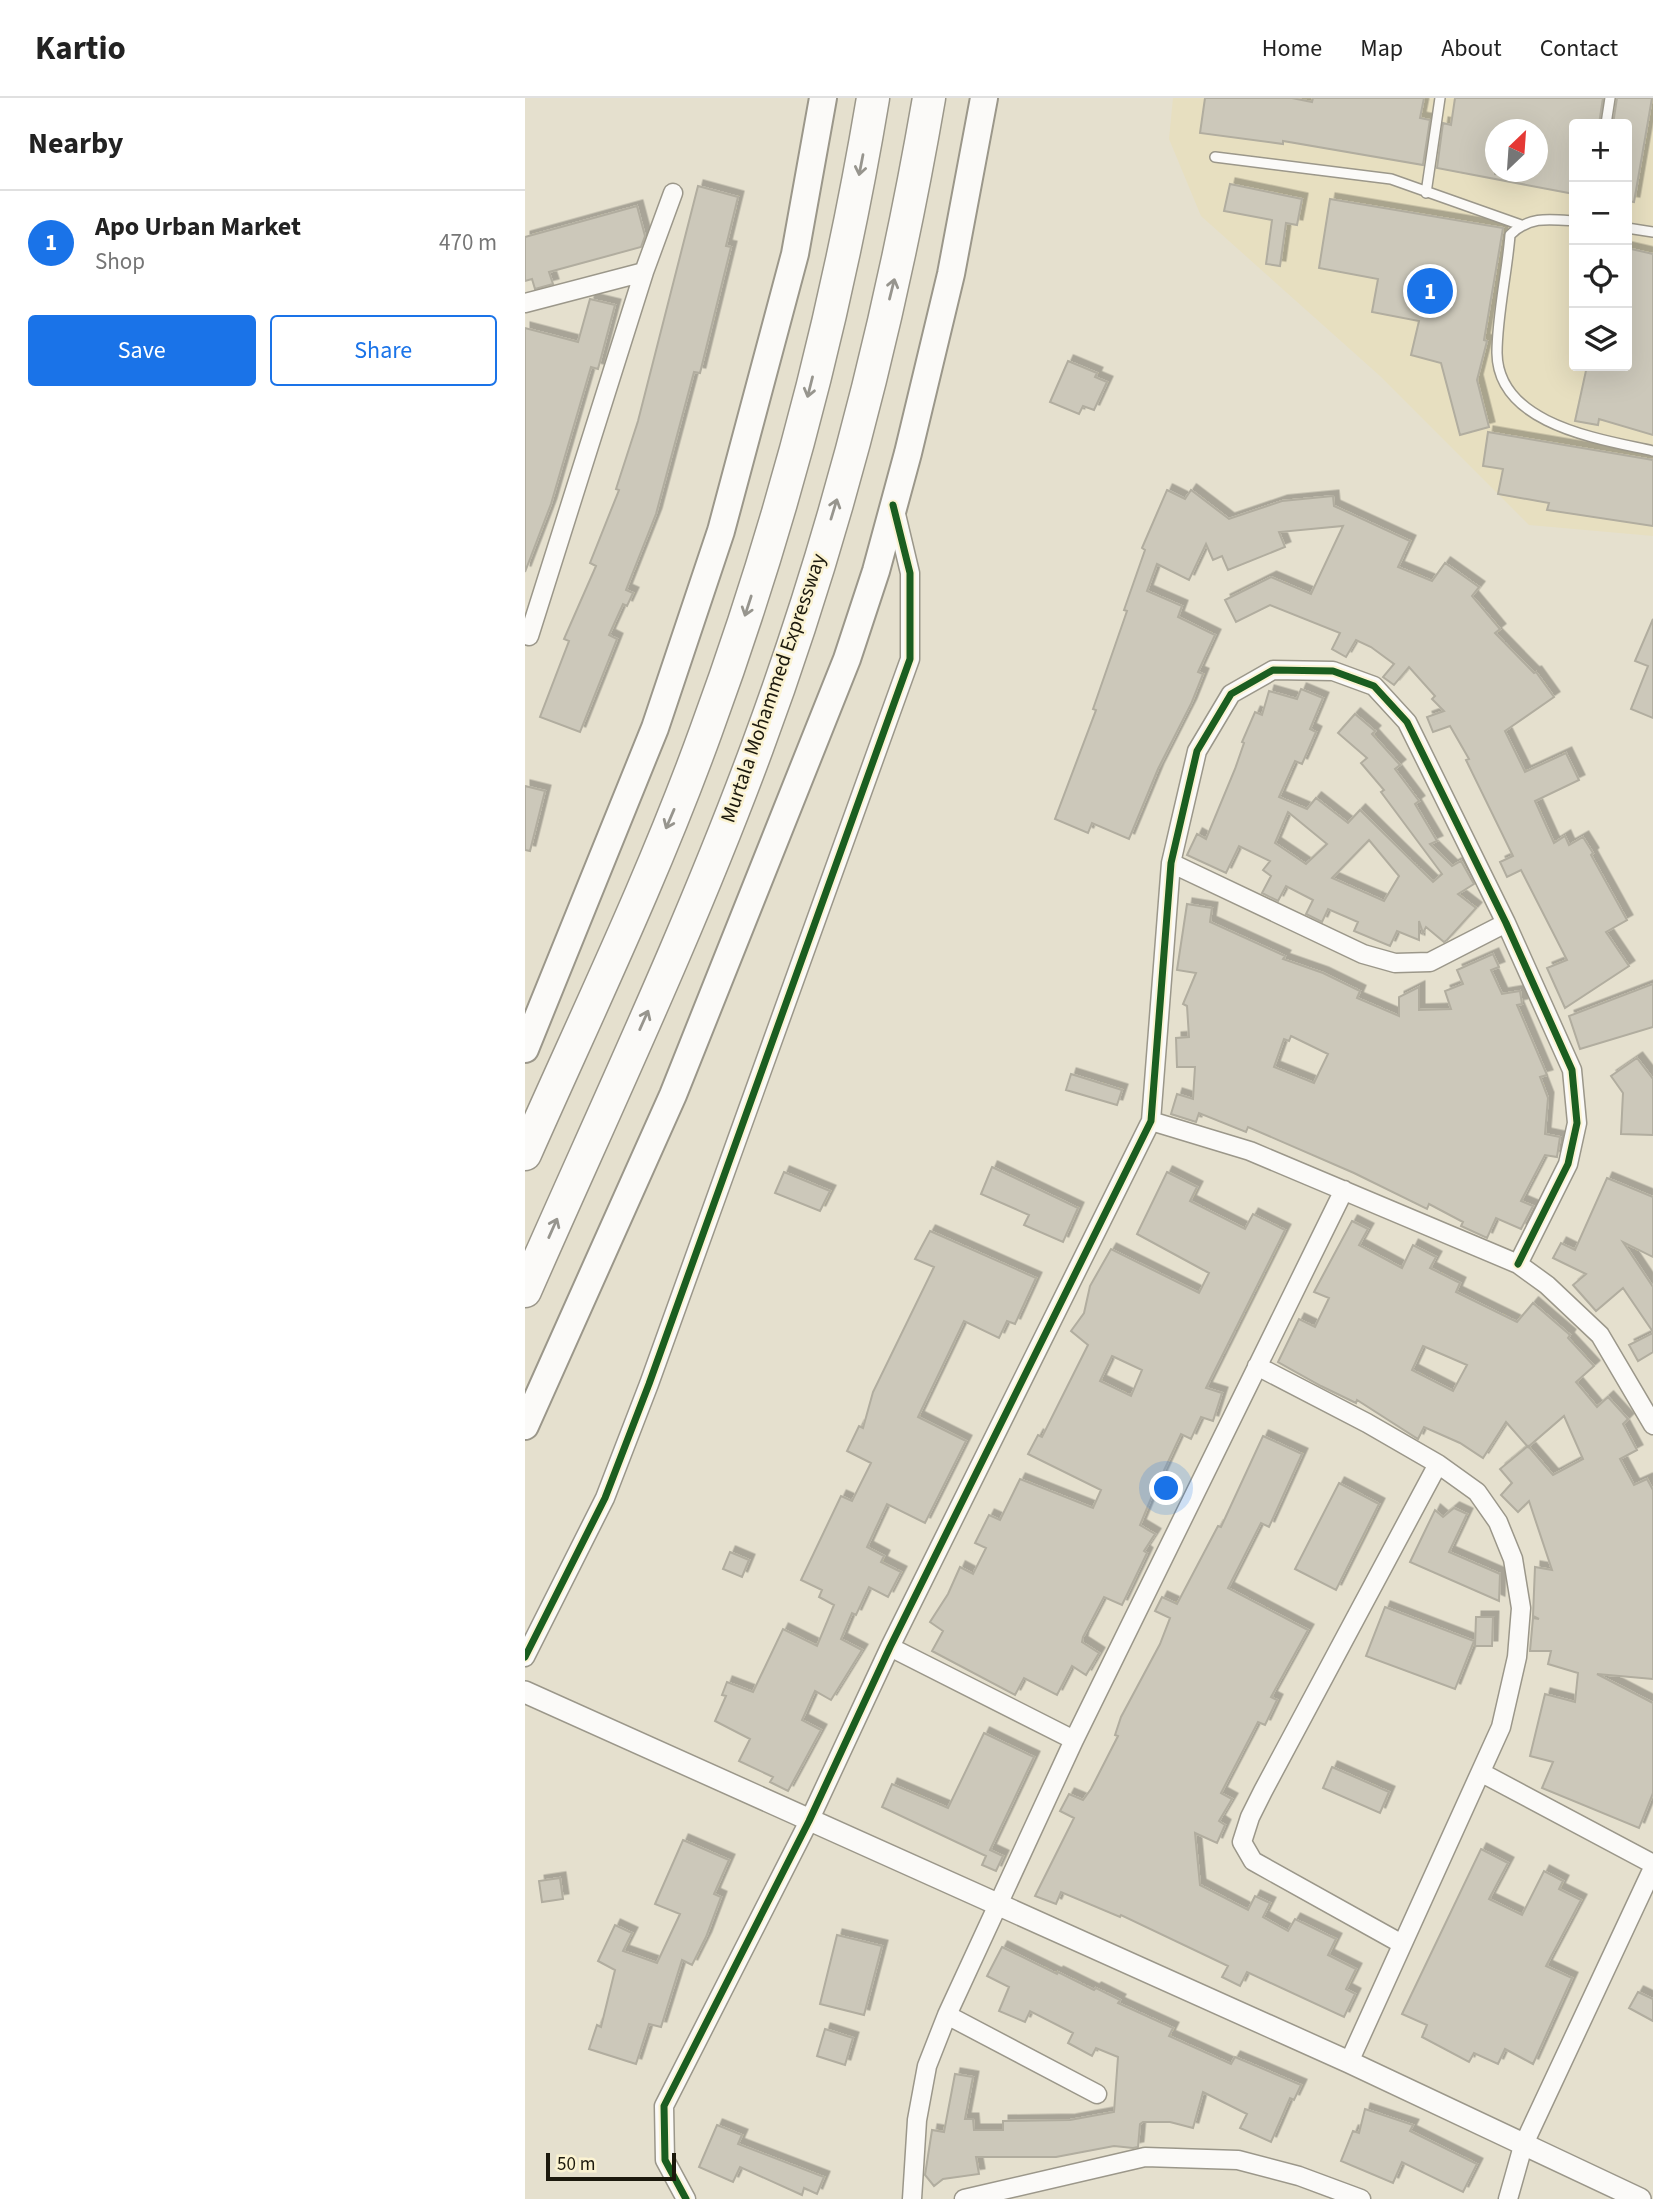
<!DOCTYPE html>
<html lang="en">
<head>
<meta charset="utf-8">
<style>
  body { margin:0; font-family:"Source Sans 3",sans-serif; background:#f2f2f2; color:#222 }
  .controls { position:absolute; right:21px; top:21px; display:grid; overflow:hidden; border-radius:7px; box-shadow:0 7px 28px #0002 }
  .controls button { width:63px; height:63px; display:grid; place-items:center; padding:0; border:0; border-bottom:2px solid #e0e0e0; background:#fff; color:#222; font:35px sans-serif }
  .compass { position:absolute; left:960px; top:21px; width:63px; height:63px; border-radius:50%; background:#fff; box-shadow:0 7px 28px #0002; rotate:25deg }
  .scale { position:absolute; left:21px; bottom:18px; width:130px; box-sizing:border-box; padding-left:7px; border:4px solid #1c190d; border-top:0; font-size:19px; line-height:24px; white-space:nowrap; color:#1c190d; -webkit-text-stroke:5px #fbf3d2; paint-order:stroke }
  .you { position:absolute; left:642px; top:1391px; width:24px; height:24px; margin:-18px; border:5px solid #fff; border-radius:50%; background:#1a73e8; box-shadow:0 0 0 10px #1a73e833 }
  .badge { display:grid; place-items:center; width:46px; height:46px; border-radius:50%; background:#1a73e8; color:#fff; font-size:23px; font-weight:700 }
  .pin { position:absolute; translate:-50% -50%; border:4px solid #fff; box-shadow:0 2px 7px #0006 }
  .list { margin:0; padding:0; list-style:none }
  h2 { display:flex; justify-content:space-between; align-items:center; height:91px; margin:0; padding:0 28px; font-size:30px }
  h2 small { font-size:23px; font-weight:400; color:#767676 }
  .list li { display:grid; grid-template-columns:46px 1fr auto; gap:21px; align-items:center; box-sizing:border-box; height:105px; padding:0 28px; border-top:2px solid #e0e0e0 }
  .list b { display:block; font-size:26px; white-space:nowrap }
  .list p { margin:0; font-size:23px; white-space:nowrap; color:#767676 }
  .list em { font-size:23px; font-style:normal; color:#767676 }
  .actions { display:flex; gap:14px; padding:21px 28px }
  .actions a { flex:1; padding:16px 0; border:2px solid #1a73e8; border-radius:7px; text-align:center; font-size:24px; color:#1a73e8 }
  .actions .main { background:#1a73e8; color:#fff }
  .icon { flex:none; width:38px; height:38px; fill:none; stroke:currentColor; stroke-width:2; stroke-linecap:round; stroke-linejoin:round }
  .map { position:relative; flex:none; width:1128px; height:2101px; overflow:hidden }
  header { display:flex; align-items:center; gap:42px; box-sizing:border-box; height:98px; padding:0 35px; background:#fff; border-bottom:2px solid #e0e0e0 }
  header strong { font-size:33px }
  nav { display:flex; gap:38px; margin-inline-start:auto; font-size:24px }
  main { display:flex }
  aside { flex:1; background:#fff }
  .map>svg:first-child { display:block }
</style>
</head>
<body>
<header>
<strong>Kartio</strong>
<nav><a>Home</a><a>Map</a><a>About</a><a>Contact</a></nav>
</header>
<main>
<aside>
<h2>Nearby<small></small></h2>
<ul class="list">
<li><span class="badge">1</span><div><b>Apo Urban Market</b><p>Shop</p></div><em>470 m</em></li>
</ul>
<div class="actions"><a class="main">Save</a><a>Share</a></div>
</aside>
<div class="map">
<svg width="1128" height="2101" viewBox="0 0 1128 2101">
  <defs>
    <filter id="shadow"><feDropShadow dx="5.5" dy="-5.5" stdDeviation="0" flood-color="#0004"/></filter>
  </defs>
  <rect width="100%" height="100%" fill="#e5e0ce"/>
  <!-- built -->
  <path fill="#e7dfc0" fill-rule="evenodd" d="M648,0H1128V438L1004,427L855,278L676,118L644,41ZM1049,26H1102V268H1049ZM970,32H1012V74H970Z"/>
  <!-- building -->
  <path fill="#ccc8ba" stroke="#b1ad9f" stroke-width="2" fill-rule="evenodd" filter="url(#shadow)" d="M680,0H767L787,4L788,0H899L895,20L905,22L898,67L758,43V46L675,35Z
    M930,0H1078L1074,26H1049V96L912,70L918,25L926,27ZM970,32H1012V74H971L970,77Z
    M1092,0H1127L1109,104L1102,103V26H1088Z
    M705,86L777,101L772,127L761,125L755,168L741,166L747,122L699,113Z
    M173,88L213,99L201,148L206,149L175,275L169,274L131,416L101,492L108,495L102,508L98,506L84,537L92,541L55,634L15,619L44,543L39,541L71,468L65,465L94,392L91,391L113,323Z
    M805,101L978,130L959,242L962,243L952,282L964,329L935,337L916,265L886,257L894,223L847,214L853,181L794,170Z
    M112,108L120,138L116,149L24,174L28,186L10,191L7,181L0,183V139Z
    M1102,150L1128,156V337L1074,321L1073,327L1050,323L1062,268H1102Z
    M65,201L90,207L73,271L66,269L26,406L0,474V230L53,244Z
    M543,263L572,275L570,279L582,284L569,312L558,308L554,316L525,304Z
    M963,334L1128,362V428L1022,412L1024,405L973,396L978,371L958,368Z
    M642,392L660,401L666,392L704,421L757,403L808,398L809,408L885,443L873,469L907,483L920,465L954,489L947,498L975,531L970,535L1009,575L1011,574L1029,599L980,633L1000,674L1041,655L1054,682L1010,703L1029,745L1040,738L1044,747L1058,739L1068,755L1066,757L1102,822L1081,834L1104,868L1040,910L1022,870L1042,862L996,772L982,779L975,764L988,758L941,662L944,661L925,628L908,634L902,619L919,613L907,601L910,598L884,569L869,587L858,579L869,566L846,549L831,542L821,559L807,551L815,535L745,507L711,524L700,502L746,479L786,496L818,428L754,434L760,449L703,472L697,458L688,462L681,446L664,482L632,466L622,493L657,508L653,519L690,537L673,574L678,576L666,606L633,671L604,741L567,725L563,735L530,721L571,612L568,611L602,513L599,512L620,452L617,450Z
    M1128,521V620L1106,611L1123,568L1110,563Z
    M776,591L798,600L785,631L791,634L777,666L770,663L754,699L782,711L791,700L823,725L835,712L908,784L917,776L856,694L859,692L836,665L842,660L813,635L830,616L850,633L847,636L875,667L870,671L894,703L890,706L912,743L905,746L927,768L936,763L949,786L933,796L951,810L922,842L919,844L901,829L898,835L894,823V842L872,833L865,848L829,833L833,824L803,811L797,824L781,816L788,802L761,788L753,803L737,795L746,778L738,772L745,763L714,748L701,775L662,757L672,736L681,741L710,671L719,645L717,644L730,614L737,617L744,593L772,601ZM763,714L802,746L781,766L750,745ZM844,742L874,778L859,803L807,780Z
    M0,688L20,693L5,753L0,752Z
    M662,806L687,810L685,824L760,858L758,861L798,875L835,893L832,900L874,918V899L894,889V912L926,911L920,893L938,886L932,872L968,856L974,869L966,872L977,896L995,893L997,906L992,907L1022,977L1015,979L1023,1000L1020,1036L1035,1039L1032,1059L1020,1057L996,1103L1008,1108L996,1131L971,1120L962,1140L936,1128L938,1124L904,1106L902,1111L829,1075L723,1029L721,1034L674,1015L671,1024L646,1016L652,996L668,1001L670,969H652L651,940L664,939L662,908L658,906L671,875L652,872ZM766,938L803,956L789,985L749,969L759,941L764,943Z
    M1128,886V929L1055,951L1044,918Z
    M1112,960L1128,981V1037L1096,1036L1098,995L1086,978Z
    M546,976L597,992L592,1007L541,992Z
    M467,1069L553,1110L538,1144L499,1127L504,1117L456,1096Z
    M259,1074L305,1093L295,1113L250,1095Z
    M642,1074L672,1089L665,1103L720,1131L728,1116L760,1132L681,1290L697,1295L688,1323L676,1319L666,1341L656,1336L627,1398L615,1427L630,1436L619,1453L622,1455L597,1507L579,1499L558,1539L557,1544L574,1555L561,1577L547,1568L532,1597L499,1580L490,1597L407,1553L418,1533L405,1524L423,1496L435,1469L448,1476L461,1450L450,1445L464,1417L475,1422L495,1381L568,1410L576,1392L503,1356L513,1337L517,1339L563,1247L546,1233L559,1215L565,1188L586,1151L674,1195L684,1175L612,1136ZM587,1258L617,1272L606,1298L575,1283Z
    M1082,1080L1128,1099V1159L1098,1144L1128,1189V1234L1098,1190L1071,1213L1048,1187L1061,1176L1028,1160L1036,1145L1050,1152Z
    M827,1123L843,1131L834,1147L877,1170L888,1147L911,1159L905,1170L935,1185L931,1194L992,1224L1008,1205L1045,1237L1043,1240L1069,1268L1051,1284L1072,1309L1083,1299L1103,1321L1098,1326L1112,1352L1095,1361L1109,1387L1122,1381L1128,1392V1581L1072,1576L1128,1605V1695L1114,1730L1017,1690L1028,1664L1005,1658L1020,1596L1050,1604L1053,1575L1023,1566L1026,1553H1005L1008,1520L1014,1521L1008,1518L1010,1469L1027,1472L1004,1403L993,1414L976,1397L987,1385L975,1371L1003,1348L1028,1377L1058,1361L1039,1318L1003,1349L981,1324L958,1360L935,1345L899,1329L893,1341L832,1302L831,1305L796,1288L753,1264L774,1221L790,1229L804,1200L789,1194ZM898,1248L942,1267L928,1293L887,1272Z
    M405,1133L511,1180L490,1226L482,1223L474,1240L439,1223L393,1319L441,1343L400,1425L362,1406L342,1449L359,1458L356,1464L376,1474L363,1499L344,1489L331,1517L327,1515L316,1541L337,1552L306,1602L290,1593L277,1622L296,1632L263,1693L245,1684L248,1679L214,1663L225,1641L190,1623L201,1598L197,1597L202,1584L228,1594L258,1531L292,1548L309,1507L294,1499L297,1492L276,1482L316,1398L327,1403L346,1365L322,1353L334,1328L338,1330L348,1294L409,1169L390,1161Z
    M1128,1235V1254L1113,1263L1104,1247Z
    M738,1338L777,1356L744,1429L736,1425L703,1490L783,1532L746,1599L752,1602L740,1627L733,1624L696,1695L707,1701L694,1723L700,1727L692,1745L670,1735L675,1787L723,1812L730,1798L745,1805L738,1819L763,1833L770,1821L811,1841L803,1857L831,1871L821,1891L830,1896L819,1919L722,1874L715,1888L697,1879L703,1868L596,1817L595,1819L536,1794L531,1806L510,1798L549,1720L535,1713L544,1696L558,1702L566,1691L593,1638L590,1637L596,1619L635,1546L645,1520L630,1513L637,1499L652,1506L693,1428L696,1429Z
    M814,1385L854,1406L811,1492L770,1471Z
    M929,1410L942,1416L924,1454L975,1476L974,1503L885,1464L910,1412L918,1419Z
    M205,1454L224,1462L217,1479L198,1471Z
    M860,1509L949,1543L930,1591L841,1558Z
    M951,1519H968L967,1548H950Z
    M459,1635L509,1659L465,1752L478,1758L471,1773L457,1767L461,1758L357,1709L367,1686L423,1710Z
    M807,1669L864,1694L855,1715L798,1690Z
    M158,1742L204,1762L189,1796L196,1799L181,1839L167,1867L157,1862L136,1929L124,1926L111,1966L64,1951L72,1927L76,1929L90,1872L73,1863L90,1827L107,1835L98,1853L132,1865L155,1816L130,1806Z
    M956,1751L983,1765L964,1801L997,1817L1019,1773L1038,1783L1034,1791L1056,1802L1021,1868L1047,1880L1008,1966L980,1951L973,1966L949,1955L944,1964L897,1939L902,1927L877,1916Z
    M35,1780L38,1801L17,1804L14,1783Z
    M312,1837L357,1848L339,1917L295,1906Z
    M477,1849L532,1876L533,1874L569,1892L571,1890L595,1902L593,1905L648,1930L644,1938L706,1966L710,1959L776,1987L769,2002L765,2000L746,2044L715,2030L722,2016L678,1994L668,2030L645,2024H618L615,2026L613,2049L608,2050L589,2048L531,2059H451L454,2076L418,2081L409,2088L400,2077L407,2032L419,2034L430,1976L448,1979L440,2021H448L449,2032H478V2023L545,2022L589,2014L593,1959L571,1950L567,1958L543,1945L548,1935L505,1913L500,1924L474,1913L484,1889L462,1878Z
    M1113,1894L1128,1901V1923L1104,1910Z
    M300,1931L328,1940L320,1967L292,1958Z
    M840,2011L888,2027L885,2033L952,2066L938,2094L877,2064L868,2085L816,2063L828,2033L834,2035Z
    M192,2027L217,2037L213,2046L299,2079L292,2096L279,2090L277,2097L215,2069L208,2084L174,2069Z"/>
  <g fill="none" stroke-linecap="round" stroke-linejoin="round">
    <defs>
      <path id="service" d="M1081,26L1085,0
        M690,59L866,81L996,127
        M901,95L915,0
        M1049,123C1024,121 1004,118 985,137C982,175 972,218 972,255C973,327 1075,341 1128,353
        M1102,130L1128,134"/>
      <path id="minor" d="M0,205L119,174
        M4,538L119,174L148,95
        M646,765L838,856L870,865L905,864L981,825
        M626,1023L725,1053L993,1166L1022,1187L1075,1237L1128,1327
        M732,1268L842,1325L913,1366L952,1394L973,1424L988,1461L996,1510L992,1559L976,1629L824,1964
        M365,1549L549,1642
        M0,1559L80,1400L124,1286L385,561V475L370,412
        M957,1675L1128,1766
        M877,1846L728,1763L717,1744L725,1719L738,1693L913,1366
        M422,1917L572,1996
        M161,2101L140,2062L139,2008L284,1723L365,1549L626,1023L646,765L672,653L706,596L748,572L808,573L849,588L882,624L981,825L1047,972L1052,1025L1043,1066L993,1166
        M387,2101L392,2022L402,1968L422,1917L549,1642L819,1092
        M439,2101L620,2059L713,2062L774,2078L836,2101
        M983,2101L998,2048L1128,1770"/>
      <path id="tertiary" d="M0,1594L824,1964L1115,2101"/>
      <path id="primary" d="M0,951L130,630L196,433L270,156L298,0
        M0,1328L148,997L322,561L351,473L383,355L426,176L459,0"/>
      <path id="motorway" d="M0,1056C62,916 129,777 181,633C256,429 312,215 348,0
        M0,1193C79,1013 164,834 232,650C310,440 366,220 404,0"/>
    </defs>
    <!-- service casing -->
    <use href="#service" stroke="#9b978a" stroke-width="12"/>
    <!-- minor casing -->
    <use href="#minor" stroke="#9b978a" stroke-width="21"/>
    <!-- tertiary casing -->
    <use href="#tertiary" stroke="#9b978a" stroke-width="24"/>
    <!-- primary casing -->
    <use href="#primary" stroke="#9b978a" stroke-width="30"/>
    <!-- motorway casing -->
    <use href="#motorway" stroke="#9b978a" stroke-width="35"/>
    <!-- service -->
    <use href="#service" stroke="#fbfaf8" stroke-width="9"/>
    <!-- minor -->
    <use href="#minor" stroke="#fbfaf8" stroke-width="18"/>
    <!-- tertiary -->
    <use href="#tertiary" stroke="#fbfaf8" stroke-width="21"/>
    <!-- primary -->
    <use href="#primary" stroke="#fbfaf8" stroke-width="26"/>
    <!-- motorway -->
    <use href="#motorway" stroke="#fbfaf8" stroke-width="32"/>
    <defs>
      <path id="cycleway" d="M0,1559L80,1400L124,1286L385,561V475L368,407
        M161,2101L140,2062L139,2008L284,1723L365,1549L626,1023L646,765L672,653L706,596L748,572L808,573L849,588L882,624L981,825L1047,972L1052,1025L1043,1066L993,1166"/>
    </defs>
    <!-- cycleway casing -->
    <use href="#cycleway" stroke="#fbf3d2" stroke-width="11"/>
    <!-- cycleway -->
    <use href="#cycleway" stroke="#1b5e20" stroke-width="7"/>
  </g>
  <!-- one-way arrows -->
  <defs><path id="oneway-shaft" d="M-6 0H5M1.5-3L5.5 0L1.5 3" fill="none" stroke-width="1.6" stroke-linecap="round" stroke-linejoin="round" transform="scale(1.75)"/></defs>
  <g stroke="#97958e">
    <use href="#oneway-shaft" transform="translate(336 67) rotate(101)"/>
    <use href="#oneway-shaft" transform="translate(367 191) rotate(-76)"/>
    <use href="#oneway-shaft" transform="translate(285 289) rotate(104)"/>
    <use href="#oneway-shaft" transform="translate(309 411) rotate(-73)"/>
    <use href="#oneway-shaft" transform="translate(223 508) rotate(108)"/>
    <use href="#oneway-shaft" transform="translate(145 721) rotate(113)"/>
    <use href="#oneway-shaft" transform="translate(119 922) rotate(-66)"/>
    <use href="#oneway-shaft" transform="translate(28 1130) rotate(-66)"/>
  </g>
  <g text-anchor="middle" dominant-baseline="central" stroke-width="5" stroke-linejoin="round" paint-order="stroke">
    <!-- street labels -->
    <g font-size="21" fill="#1c190d" stroke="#fbf3d2">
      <text transform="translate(248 590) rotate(-71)">Murtala Mohammed Expressway</text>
    </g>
  </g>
</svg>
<div class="controls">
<button>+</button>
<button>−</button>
<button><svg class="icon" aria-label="locate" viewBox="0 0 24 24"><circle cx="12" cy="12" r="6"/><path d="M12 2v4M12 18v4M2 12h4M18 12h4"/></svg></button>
<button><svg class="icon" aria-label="layers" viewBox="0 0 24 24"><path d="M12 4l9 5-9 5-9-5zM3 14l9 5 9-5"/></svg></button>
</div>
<svg class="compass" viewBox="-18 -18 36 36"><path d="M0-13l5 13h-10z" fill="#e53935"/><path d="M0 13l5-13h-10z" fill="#767676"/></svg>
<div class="scale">50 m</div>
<div class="you"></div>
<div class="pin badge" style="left:905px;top:193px">1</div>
</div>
</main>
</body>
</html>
